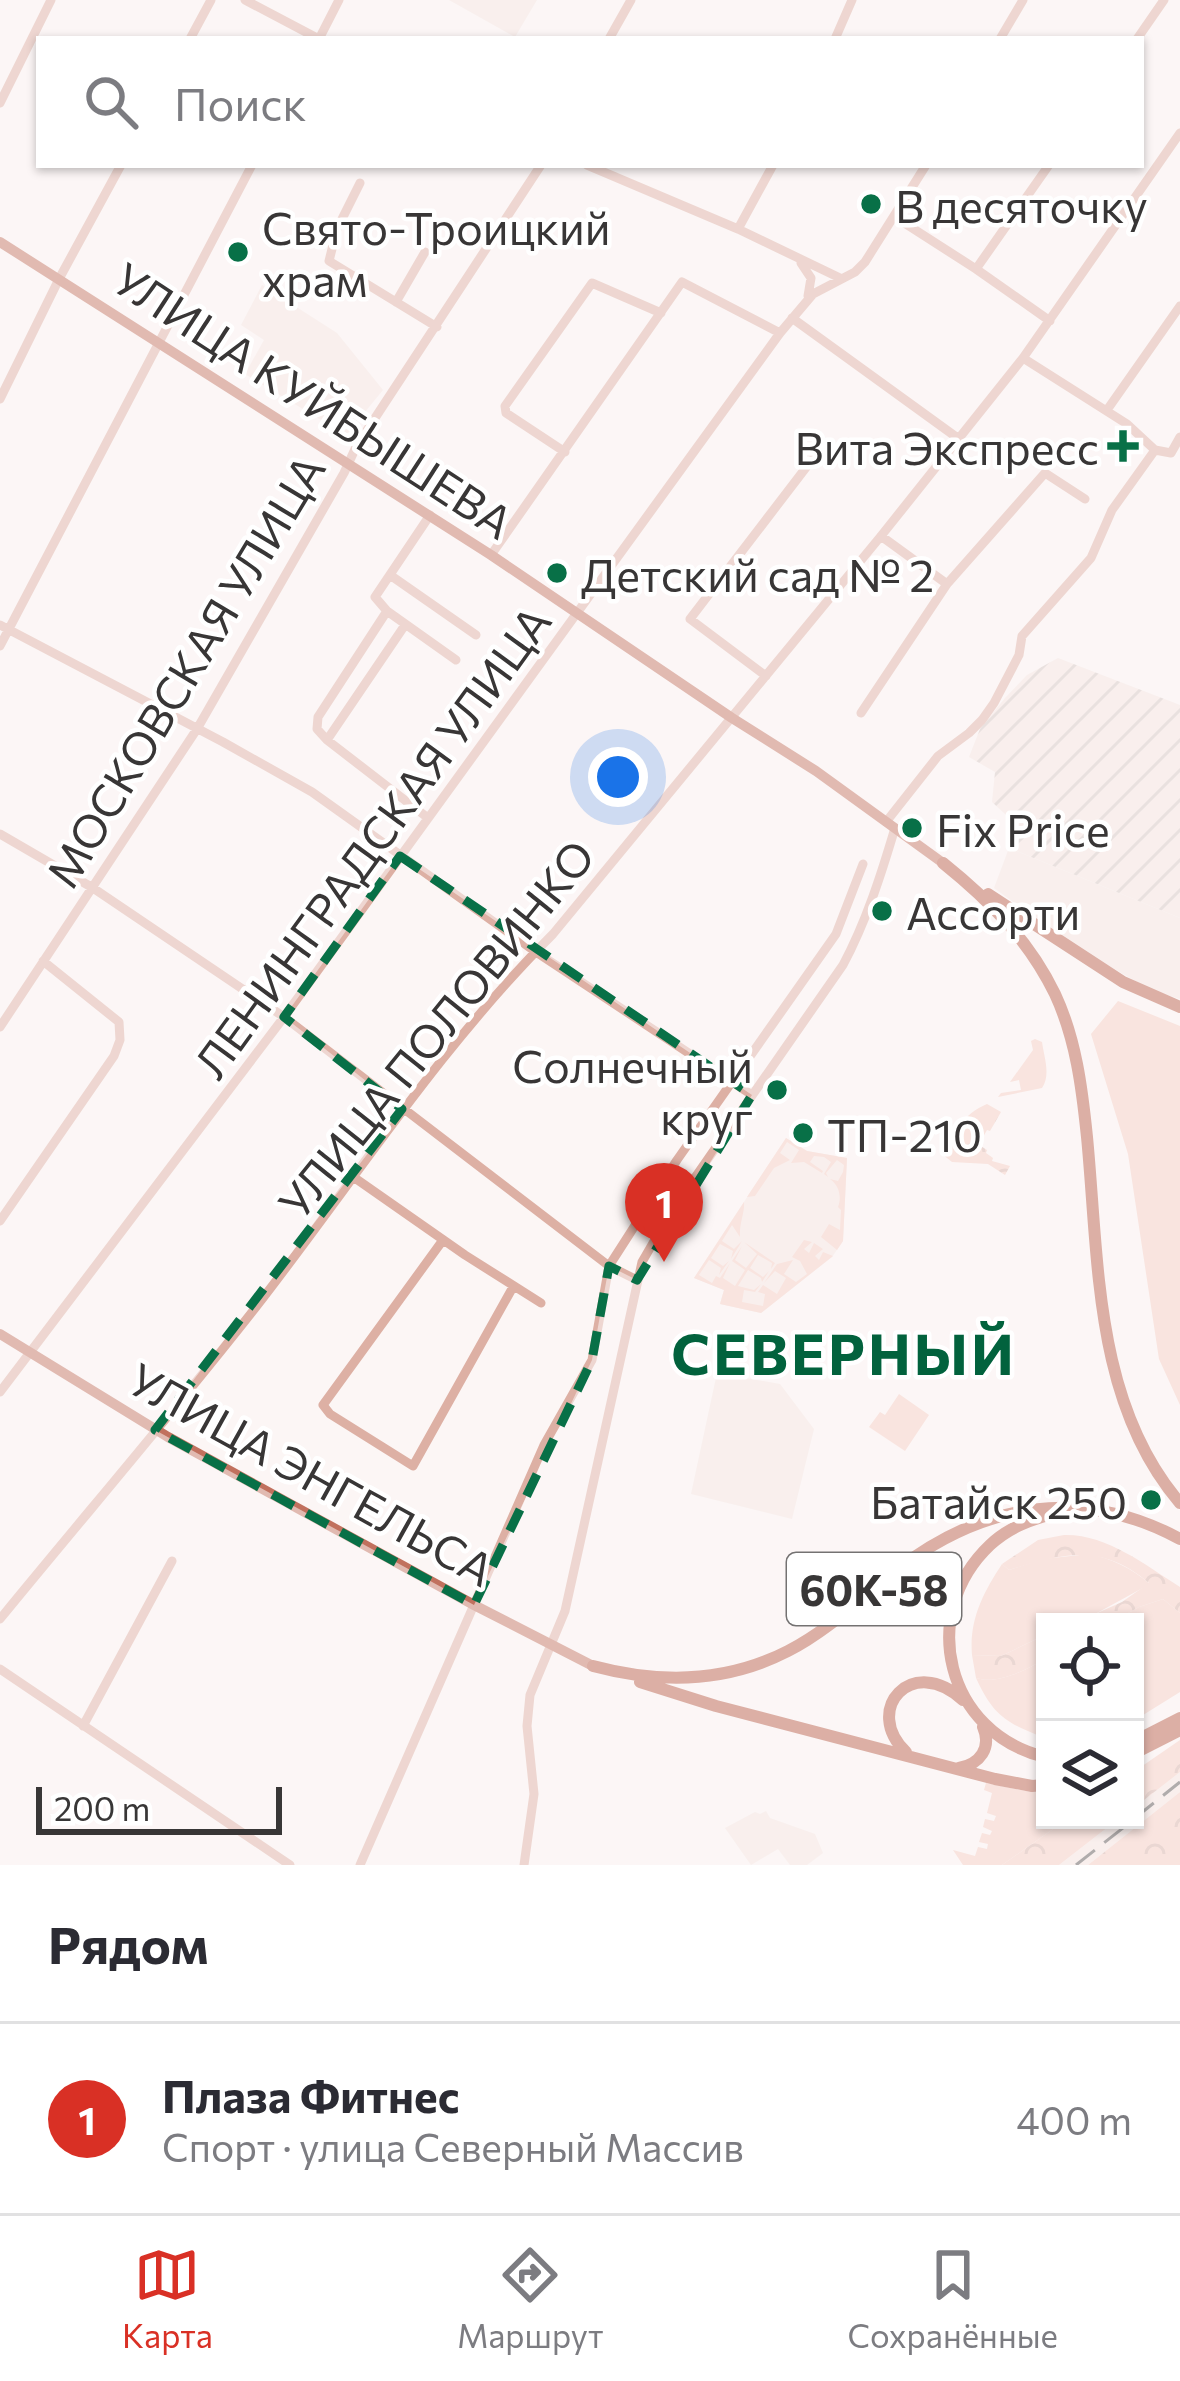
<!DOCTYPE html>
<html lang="ru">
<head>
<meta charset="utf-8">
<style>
  body { margin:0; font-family:Commissioner,sans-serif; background:#f2f2f3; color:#2b2b33 }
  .controls { position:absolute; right:36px; bottom:36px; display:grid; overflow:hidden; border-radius:0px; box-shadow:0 3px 9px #0004 }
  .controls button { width:108px; height:108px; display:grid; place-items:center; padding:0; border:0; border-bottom:3px solid #e1e1e2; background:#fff; color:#2b2b33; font:60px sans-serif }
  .scale { position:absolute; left:36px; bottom:30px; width:246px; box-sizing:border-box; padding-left:12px; border:6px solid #383636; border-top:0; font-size:33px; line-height:42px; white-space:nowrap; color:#383636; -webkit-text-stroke:9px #fff; paint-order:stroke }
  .you { position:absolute; left:618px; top:777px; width:42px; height:42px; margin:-30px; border:9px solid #fff; border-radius:50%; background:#1a73e8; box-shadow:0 0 0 18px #1a73e833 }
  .badge { display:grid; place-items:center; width:78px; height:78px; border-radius:50%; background:#d93025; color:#fff; font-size:39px; font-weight:700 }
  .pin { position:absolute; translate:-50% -99px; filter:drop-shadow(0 3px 6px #0008) }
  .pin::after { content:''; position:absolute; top:63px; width:42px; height:36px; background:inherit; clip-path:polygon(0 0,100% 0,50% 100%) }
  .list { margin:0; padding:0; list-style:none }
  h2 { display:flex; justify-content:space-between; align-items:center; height:156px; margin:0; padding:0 48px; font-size:51px }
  h2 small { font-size:39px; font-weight:400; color:#7c7c81 }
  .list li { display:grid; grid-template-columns:78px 1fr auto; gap:36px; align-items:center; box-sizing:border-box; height:192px; padding:0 48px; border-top:3px solid #e1e1e2 }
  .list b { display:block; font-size:45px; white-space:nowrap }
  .list p { margin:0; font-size:39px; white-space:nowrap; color:#7c7c81 }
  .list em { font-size:39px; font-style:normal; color:#7c7c81 }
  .icon { flex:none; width:66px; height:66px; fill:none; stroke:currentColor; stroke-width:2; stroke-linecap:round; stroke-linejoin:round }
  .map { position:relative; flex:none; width:1180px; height:1865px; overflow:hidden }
  .search { position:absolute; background:#fff; box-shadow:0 3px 9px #0004; left:36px; right:36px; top:36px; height:132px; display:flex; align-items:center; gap:30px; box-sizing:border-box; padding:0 42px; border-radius:0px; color:#7c7c81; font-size:45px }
  .sheet { height:348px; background:#fff }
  nav { display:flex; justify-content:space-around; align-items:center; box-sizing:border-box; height:168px; border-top:3px solid #e1e1e2; background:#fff; font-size:33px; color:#7c7c81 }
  nav a { display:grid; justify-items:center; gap:6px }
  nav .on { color:#d93025 }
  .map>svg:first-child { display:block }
</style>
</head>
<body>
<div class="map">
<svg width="1180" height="1865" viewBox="0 0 1180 1865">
  <defs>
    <pattern id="industrial-furrows" width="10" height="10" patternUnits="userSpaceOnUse" patternTransform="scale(3)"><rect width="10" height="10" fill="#f5e7e3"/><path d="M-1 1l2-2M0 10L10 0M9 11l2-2" fill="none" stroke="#d3c7c3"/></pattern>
    <pattern id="forest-crowns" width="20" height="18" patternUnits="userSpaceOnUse" patternTransform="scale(3)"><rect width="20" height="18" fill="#f6cec3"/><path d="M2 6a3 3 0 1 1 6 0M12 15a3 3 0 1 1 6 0" fill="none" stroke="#d4b2a8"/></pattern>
  </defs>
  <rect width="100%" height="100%" fill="#fcf6f5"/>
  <!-- built -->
  <path fill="#f5e7e3" d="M449,0H537L515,37Z
    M262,285L337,333L383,390L346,435L245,374L264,340L241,325Z
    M1009,848L1180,918V999L1151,990L1102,962L1052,930L994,888Z
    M786,1138L807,1151L847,1158L843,1241L832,1257L761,1313L720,1304L724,1290L694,1278Z
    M717,1373L780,1384L814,1429L792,1519L691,1494Z
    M1180,1772V1792L1088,1865H1059L1117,1820H1135V1806Z
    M766,1811L770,1818L815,1834L823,1853L807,1865H790L778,1849L751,1865L725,1828L755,1812L760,1814Z"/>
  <!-- industrial -->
  <path fill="url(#industrial-furrows)" d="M1058,658L1180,705V918L1009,848L1019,827L992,802L995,772L969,757L980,729L1005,698L1027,675Z"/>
  <!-- grass -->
  <path fill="#f6cec3" d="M1118,1001L1180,1026V1405L1159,1359L1128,1154L1091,1034Z
    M1035,1039L1042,1042C1044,1057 1051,1075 1042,1088L998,1097L1001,1093L1021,1090L1019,1080L1010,1082L1033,1050L1031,1041Z
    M786,1138L807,1151L847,1158L843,1241L837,1250L821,1237L829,1224L840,1230L841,1210L838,1207C842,1197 839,1185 830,1179L838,1181L843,1172L844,1165L837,1160L826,1173L828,1177L824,1174L831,1162L824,1157L814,1156L810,1162L823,1171L822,1173L804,1162L791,1163L799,1150L787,1142L780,1153L790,1160L774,1168L755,1196L747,1197Z
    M744,1202C745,1213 739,1223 740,1237L732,1225L722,1241L734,1249L742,1241L731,1259L733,1251L720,1244L711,1258L723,1266L729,1261L719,1275L721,1268L709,1260L699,1275L712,1283L716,1276L720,1278L730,1263L723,1278L735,1286L745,1270L732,1261L742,1246L735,1260L746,1268L757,1254L744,1242L775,1263L771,1269L772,1263L758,1255L750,1268L763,1277L769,1271L762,1282L761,1278L748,1270L738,1286L754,1290L761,1284L755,1292L744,1290L742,1302L763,1306L765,1294L758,1292L763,1285L777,1294L786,1278L775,1271L764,1283L777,1264L793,1260L784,1274L796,1282L807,1274L800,1261L792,1257L804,1240L812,1242L804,1249L809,1253L814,1243L823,1249L815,1256L819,1260L823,1252L833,1256L761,1313L720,1304L724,1290L694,1278Z
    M899,1394L929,1415L905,1451L869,1427L880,1412L885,1415Z
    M1089,1554C1113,1559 1131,1568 1150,1584L1086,1619L1077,1622H1045V1635L1001,1656L972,1655C969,1620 983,1593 1002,1564L1009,1570L1043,1559Z
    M1163,1599L1180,1613V1692L1135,1720V1622H1112L1139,1607Z
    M1045,1659V1738C1007,1723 994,1717 976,1678C997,1685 1026,1670 1045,1659Z
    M986,1783L1031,1792L1045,1790V1820H1066L1002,1865H963L953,1850L975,1856L978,1847L987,1849L988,1844L979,1842L982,1833L990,1835L992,1831L983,1827L985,1819L994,1821L996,1816L987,1813L992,1793L984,1790Z"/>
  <!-- forest -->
  <path fill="url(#forest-crowns)" d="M987,1104L1001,1112L990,1131L987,1130L983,1137L980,1136L976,1143L987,1150L986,1153L993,1158L992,1161L1010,1166L1005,1175L988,1164L952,1162L942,1154C953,1131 964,1114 987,1104Z
    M1064,1535C1107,1534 1145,1565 1180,1587V1613L1163,1599L1139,1607L1112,1622H1077L1122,1602L1149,1583C1101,1543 1065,1553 1009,1570L1002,1564L1038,1540Z
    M1045,1635V1659C1026,1670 997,1685 976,1678L972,1655L1001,1656Z
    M1180,1740V1772L1135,1807V1771Z
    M1180,1792V1865H1088Z
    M1066,1820H1117L1059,1865H1002Z"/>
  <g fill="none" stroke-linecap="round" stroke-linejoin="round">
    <!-- minor -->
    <path stroke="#ddb0a4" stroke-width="9" d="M245,0L319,39
      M190,39L211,0
      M319,39L339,0
      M609,39L631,0
      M835,39L852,0
      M1000,39L1023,0
      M1137,39L1164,0
      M0,103L51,0
      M587,165L738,229L840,278
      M360,183L337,229L329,261L437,327
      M895,217L976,269L1050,321
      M738,229L773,165
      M801,263L811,278L808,296
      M976,269L1049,165
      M396,302L425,252
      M792,318L959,439
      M1023,358L1127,424L1155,450
      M0,399L59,279L121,165
      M1107,410L1180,306
      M1155,450L1171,453L1180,437
      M565,452L506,413L505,406L592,283L661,313
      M881,536L947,584
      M491,555L682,282L780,333
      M390,575L476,635
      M387,611L456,660
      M0,625L223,742L312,792L536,952L752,1095
      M0,646L252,165
      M766,676L690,619L811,461
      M861,713L947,584L1045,473L1085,499
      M327,740L405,625
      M428,818L327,740L317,729L318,717L387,611L375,597L430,515
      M886,822L938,756L969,733L982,720L994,703L1019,655L1022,636L1091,558L1112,510L1155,450
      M0,834L93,888L284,1017L609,1266L637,1280
      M0,1027L197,729L344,473L356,447L541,165
      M352,1176L465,1255L541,1303
      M0,1221L114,1056L120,1040L119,1022L43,961
      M443,1240L323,1405L330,1414L413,1466L513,1287
      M0,1392L284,1017L780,333L813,294L855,272L865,262L926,165
      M0,1619C85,1515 173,1413 256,1307C354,1181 440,1047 553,934L881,536L1023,358L1180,133
      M0,1669L290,1865
      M83,1726L172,1561
      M360,1865L544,1445L592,1360L609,1266L677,1160L836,934L863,864
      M524,1865L534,1794L527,1726L530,1695L565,1611L642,1262L671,1212L843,965C866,922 881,875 895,828"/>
    <!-- major -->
    <path stroke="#c1715e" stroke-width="10" d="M0,242L491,555L732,718L816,771L943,863
      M0,1334L168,1437L474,1605L593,1666"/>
    <!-- highway -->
    <path stroke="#b55943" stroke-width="12" d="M943,863C989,900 1029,940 1055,994C1076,1039 1082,1088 1087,1137C1099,1261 1094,1403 1180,1503
      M988,894L1123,982L1180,1007
      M593,1666C660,1684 726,1683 788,1651C829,1630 862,1597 898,1569C984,1503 1083,1486 1180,1539
      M640,1682L716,1706L995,1779L1032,1786L1045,1785
      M1135,1741L1180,1718
      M906,1752C862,1710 912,1653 963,1700
      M1135,1753L1180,1730
      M1045,1757C946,1733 917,1614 990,1545C1009,1527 1032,1519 1056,1513
      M959,1768C980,1764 992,1748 983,1727"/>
    <!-- rail -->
    <path stroke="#545252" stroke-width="3" stroke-dasharray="24 12" stroke-linecap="butt" d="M1135,1818L1180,1782
      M1076,1865L1133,1820"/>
  </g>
  <!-- marked area -->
  <path d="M0 0H1180V1865H0ZM400,856L752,1095L637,1280L609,1266L592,1360L474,1605L155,1430L402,1109L284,1017Z" fill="#fcf6f5" fill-opacity=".55" fill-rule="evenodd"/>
  <path fill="none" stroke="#087047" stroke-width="9" stroke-dasharray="24 15" stroke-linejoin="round" d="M400,856L752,1095L637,1280L609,1266L592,1360L474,1605L155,1430L402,1109L284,1017Z"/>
  <!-- markers -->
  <g fill="#087047" stroke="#fff" stroke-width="4.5">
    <circle cx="871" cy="204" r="12"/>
    <circle cx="238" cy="252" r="12"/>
    <path d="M1117 428h12v12h12v12h-12v12h-12v-12h-12v-12h12z"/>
    <circle cx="557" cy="573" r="12"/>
    <circle cx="912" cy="828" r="12"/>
    <circle cx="882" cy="911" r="12"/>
    <circle cx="777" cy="1090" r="12"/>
    <circle cx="803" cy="1133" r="12"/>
    <circle cx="1151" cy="1500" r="12"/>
  </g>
  <g text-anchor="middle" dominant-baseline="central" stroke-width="9" stroke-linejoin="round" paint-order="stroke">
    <!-- shield labels -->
    <rect fill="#fff" stroke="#747272" stroke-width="3" x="787" y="1553" width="174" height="72" rx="9"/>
    <g font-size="42" font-weight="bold" fill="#383636">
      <text x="874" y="1589">60К-58</text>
    </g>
    <!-- poi labels -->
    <g font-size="45" fill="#383636" stroke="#fff" text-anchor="start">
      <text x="895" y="204">В десяточку</text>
      <text x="262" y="226">Свято-Троицкий<tspan x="262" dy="52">храм</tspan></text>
      <text x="1099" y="446" text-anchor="end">Вита Экспресс</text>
      <text x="581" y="573">Детский сад № 2</text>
      <text x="936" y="828">Fix Price</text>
      <text x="906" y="911">Ассорти</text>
      <text x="753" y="1064" text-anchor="end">Солнечный<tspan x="753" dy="52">круг</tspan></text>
      <text x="827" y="1133">ТП-210</text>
      <text x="1127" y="1500" text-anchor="end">Батайск 250</text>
    </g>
    <!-- street labels -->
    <g font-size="45" fill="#383636" stroke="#fff">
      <text transform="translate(314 399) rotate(33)">УЛИЦА КУЙБЫШЕВА</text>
      <text transform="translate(184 670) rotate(-59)">МОСКОВСКАЯ УЛИЦА</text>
      <text transform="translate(371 841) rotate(-54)">ЛЕНИНГРАДСКАЯ УЛИЦА</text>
      <text transform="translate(435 1028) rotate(-51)">УЛИЦА ПОЛОВИНКО</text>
      <text transform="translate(312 1473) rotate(29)">УЛИЦА ЭНГЕЛЬСА</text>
    </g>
    <!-- district labels -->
    <g font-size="57" font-weight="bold" letter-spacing="3" fill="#02623d" stroke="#fff">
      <text x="844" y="1352">СЕВЕРНЫЙ</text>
    </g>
  </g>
</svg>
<div class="controls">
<button><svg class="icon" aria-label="locate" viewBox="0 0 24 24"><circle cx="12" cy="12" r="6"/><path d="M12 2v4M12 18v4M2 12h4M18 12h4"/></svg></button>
<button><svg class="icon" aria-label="layers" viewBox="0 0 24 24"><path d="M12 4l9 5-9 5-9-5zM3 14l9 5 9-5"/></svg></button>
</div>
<div class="scale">200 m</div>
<div class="you"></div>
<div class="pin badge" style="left:664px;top:1262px">1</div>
<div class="search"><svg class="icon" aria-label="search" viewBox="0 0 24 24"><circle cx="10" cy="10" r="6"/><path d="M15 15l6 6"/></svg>Поиск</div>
</div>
<section class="sheet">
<h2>Рядом<small></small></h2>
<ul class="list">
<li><span class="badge">1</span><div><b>Плаза Фитнес</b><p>Спорт · улица Северный Массив</p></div><em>400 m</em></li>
</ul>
</section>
<nav>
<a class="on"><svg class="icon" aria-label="map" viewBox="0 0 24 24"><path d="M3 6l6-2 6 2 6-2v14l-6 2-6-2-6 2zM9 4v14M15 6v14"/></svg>Карта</a>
<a><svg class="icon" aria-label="directions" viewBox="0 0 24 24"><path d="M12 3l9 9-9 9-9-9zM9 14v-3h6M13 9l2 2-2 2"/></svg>Маршрут</a>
<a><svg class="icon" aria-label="saved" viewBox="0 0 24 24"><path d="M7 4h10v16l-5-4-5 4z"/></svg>Сохранённые</a>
</nav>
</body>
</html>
